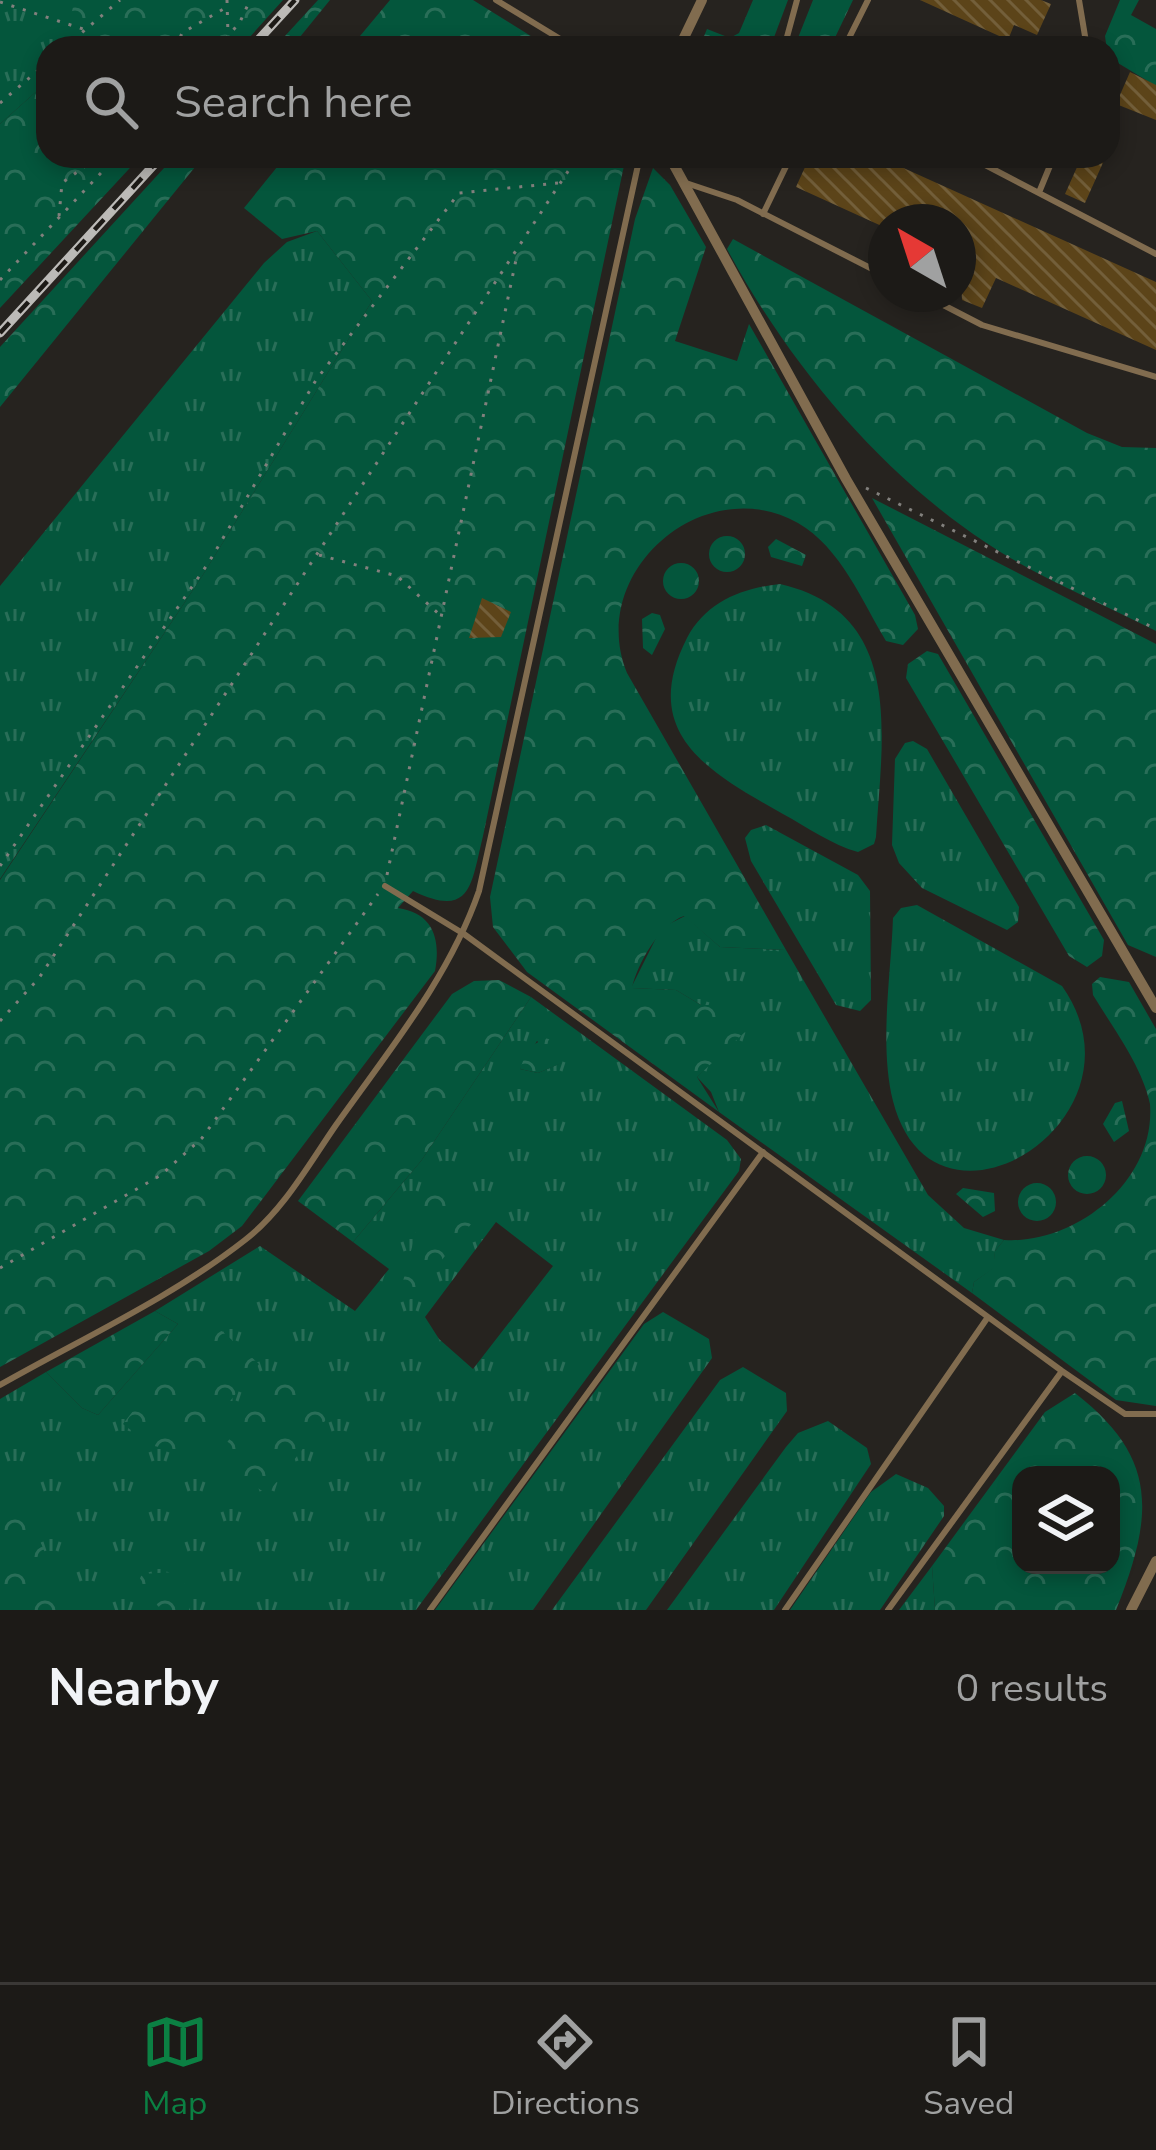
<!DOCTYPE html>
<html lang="en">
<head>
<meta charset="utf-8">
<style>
  body { margin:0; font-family:"Nunito Sans",sans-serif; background:#292724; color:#f1f3f6 }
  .controls { position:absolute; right:36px; bottom:36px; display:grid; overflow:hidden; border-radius:24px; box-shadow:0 6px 18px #0003 }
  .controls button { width:108px; height:108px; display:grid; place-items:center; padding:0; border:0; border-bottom:3px solid #3a3836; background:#1c1a17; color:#f1f3f6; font:60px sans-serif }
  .compass { position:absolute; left:868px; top:204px; width:108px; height:108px; border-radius:50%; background:#1c1a17; box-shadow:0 6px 18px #0003; rotate:321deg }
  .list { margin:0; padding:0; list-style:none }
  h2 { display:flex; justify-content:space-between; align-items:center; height:156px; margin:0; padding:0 48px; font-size:51px }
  h2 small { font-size:39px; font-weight:400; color:#a0a1a1 }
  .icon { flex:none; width:66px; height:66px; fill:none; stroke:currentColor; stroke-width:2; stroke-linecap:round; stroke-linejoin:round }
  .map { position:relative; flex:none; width:1156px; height:1610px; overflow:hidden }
  .search { position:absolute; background:#1c1a17; box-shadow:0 6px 18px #0003; left:36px; right:36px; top:36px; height:132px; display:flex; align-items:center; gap:30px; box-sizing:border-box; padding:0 42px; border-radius:36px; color:#a0a1a1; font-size:45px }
  .sheet { height:372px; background:#1c1a17 }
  nav { display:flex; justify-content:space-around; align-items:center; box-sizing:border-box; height:168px; border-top:3px solid #3a3836; background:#1c1a17; font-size:33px; color:#a0a1a1 }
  nav a { display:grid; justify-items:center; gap:6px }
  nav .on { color:#0b8043 }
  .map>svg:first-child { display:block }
</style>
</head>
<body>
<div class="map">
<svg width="1156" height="1610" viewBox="0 0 1156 1610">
  <defs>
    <pattern id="grass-tufts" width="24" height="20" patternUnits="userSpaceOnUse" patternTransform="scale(3)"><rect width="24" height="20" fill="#04563c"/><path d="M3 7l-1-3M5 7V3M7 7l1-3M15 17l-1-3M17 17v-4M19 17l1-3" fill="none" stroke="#296e58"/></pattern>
    <pattern id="forest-crowns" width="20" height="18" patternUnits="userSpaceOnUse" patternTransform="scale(3)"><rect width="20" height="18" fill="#04563c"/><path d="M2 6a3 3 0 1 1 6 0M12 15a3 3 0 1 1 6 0" fill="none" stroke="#296e58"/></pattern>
    <pattern id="building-back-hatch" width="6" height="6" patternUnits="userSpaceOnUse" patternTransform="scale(3)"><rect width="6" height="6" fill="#5c4419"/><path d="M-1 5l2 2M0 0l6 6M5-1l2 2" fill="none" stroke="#735f3a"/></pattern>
  </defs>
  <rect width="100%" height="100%" fill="#26231f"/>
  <!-- grass -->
  <path fill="url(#grass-tufts)" fill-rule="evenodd" d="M0,0H75L77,5L62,48H48V81L0,124Z
    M317,231L372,301L201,578L0,879V586L264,263L287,242Z
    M780,584C906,613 882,736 876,837L874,844L858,852C832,845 807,827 783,814C709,772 638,734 687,638C706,602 742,588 780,584Z
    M913,741L927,749L1019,907L1018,922L1007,930L922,888L899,863L892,845L895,759L905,743Z
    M766,825L858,875L870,891L871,1000L860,1011L836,1005L751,861L745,838L751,830Z
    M917,905L1062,986C1156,1119 933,1258 893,1101C879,1045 891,976 893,918L901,908Z
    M685,916L720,947L786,950L928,1195L964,1228L1004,1240L995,1251L994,1268L974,1282L972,1293L719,1112L711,1092L697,1077L718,1055L701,1005L676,990L631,988L661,928Z
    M531,997L727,1140L741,1159L739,1171L416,1610H0V1399L46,1372L82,1408L98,1415L178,1324L155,1311L260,1246L355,1311L389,1269L353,1242L421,1161ZM537,1041L561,1063L538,1073L520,1069ZM496,1222L553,1266L473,1369L439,1339L425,1317Z
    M663,1312L709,1339L712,1358L533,1610H435L644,1324Z
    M743,1367L786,1393L787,1411L646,1610H552L720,1380Z
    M828,1421L867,1448L871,1464L774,1610H667L786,1447L798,1433Z
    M896,1474L928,1488L944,1506V1516L880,1610H790L871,1492Z
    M932,1566L935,1610H899Z"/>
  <!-- forest -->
  <path fill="url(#forest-crowns)" fill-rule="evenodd" d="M75,0H283L240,48H62Z
    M318,0H330L291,48H274Z
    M390,0H473L550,48H394L386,43L350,48Z
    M753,0H788L770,48H699L707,29L730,38L739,33Z
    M813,0H853L830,48H794Z
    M1120,0H1139L1131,15L1156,29V86L1108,57L1105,36Z
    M48,81V156H141L0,308V124Z
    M175,156H204L0,407V347Z
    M286,156H626L483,836C471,884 472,919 413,891L398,908C433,913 441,939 435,971L242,1226L209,1251L0,1367V880L201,578L372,301L317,231L282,239L244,208Z
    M653,168L670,185L706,247L675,341L737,361L749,324L915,615L918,629L903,645L886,641C862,601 841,548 798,523C704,470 586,572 627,673L786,950L720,947L684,916C660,924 637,964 632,988L676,990L701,1005H738L751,1016L745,1032L697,1077L719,1112L527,972L493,927L490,897L635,219Z
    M733,239L1087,433L1122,447L1156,448V631C1100,602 1037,577 985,542C878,471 788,362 727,249Z
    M872,498L1156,644V957L1128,945Z
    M709 554a18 18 0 1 1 36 0a18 18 0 1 1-36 0Z
    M776,539L806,555L802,566L771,557L768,547Z
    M663 581a18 18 0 1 1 36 0a18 18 0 1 1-36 0Z
    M652,613L660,615L665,629L652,655L643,648L642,619Z
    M927,651L938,654L1104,940L1102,956L1087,967L1069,956L906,678L908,664Z
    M1100,977L1129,982L1156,1029V1406L1116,1400L972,1293L974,1282L993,1268L995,1251L1004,1240C1073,1245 1156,1183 1150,1104C1142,1066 1113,1028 1093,995L1092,984Z
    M499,980L531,997L421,1161L353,1242L298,1201L452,994L474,981Z
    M545,1038L558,1042L562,1063L538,1073L520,1069L528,1048Z
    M1122,1101L1129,1131L1114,1142L1103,1124L1115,1103Z
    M1068 1175a19 19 0 1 1 38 0a19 19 0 1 1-38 0Z
    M432,1171L481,1212L409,1300L401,1289Z
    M1018 1202a19 19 0 1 1 38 0a19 19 0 1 1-38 0Z
    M963,1188L994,1193L995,1211L983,1217L956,1194Z
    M155,1311L178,1324L98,1415L82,1408L46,1372Z
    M206,1317L259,1364L189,1454L150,1445L123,1424Z
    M282,1368L336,1407L267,1494L214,1460Z
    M1075,1393C1156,1456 1156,1511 1116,1610H935L932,1566L1045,1412ZM1111,1475V1565H1021V1475Z
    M0,1485L22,1500L70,1610H0Z
    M174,1572L194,1595L189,1610H162L137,1585L142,1574Z"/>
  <!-- building -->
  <path fill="url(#building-back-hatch)" d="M920,0H1041L1051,4L1037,35L1014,25L1008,40Z
    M1130,72L1156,85V120L1116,104Z
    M810,156H877L1156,282V350L996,278L982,308L962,300L958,222H886V228L796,187Z
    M1082,156H1106L1085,203L1065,194Z
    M482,598L511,612L501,637L469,638Z"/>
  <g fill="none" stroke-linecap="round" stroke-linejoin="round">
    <!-- path -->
    <path stroke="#82807d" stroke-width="3" stroke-dasharray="3 9" stroke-linecap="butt" d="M227,0L228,36
      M0,2L86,30
      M64,48L120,0
      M176,48L182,33L227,7
      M218,48L240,22L250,0
      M0,103L48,62
      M59,216L62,183L99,156
      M0,280L117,156
      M866,488L1156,629
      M319,555L397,576L441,616
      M0,866L209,562L316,380L459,193L558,183
      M387,875L517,255
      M0,1021L39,978L578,156
      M0,1268L161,1175L202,1138L378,894"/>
    <!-- service -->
    <path stroke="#816c4f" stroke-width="6" d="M496,0L575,48
      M1079,0L1087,48
      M784,48L797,0
      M844,48L868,0
      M968,156L1156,254
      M683,182L737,200L886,276
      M1040,190L1054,156
      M763,214L791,156
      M922,294L982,325L1156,377
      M385,886L464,934L1062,1371L1125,1414H1156
      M0,1385C81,1339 171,1298 245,1240C283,1211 309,1164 336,1125C389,1050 449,978 479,891L640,156
      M430,1610L763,1152
      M785,1610L988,1317
      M888,1610L1062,1371"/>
    <!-- minor -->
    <path stroke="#816c4f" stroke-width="10" d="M679,48L702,0
      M669,156L846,479L1156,1008
      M1131,1610L1156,1561"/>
    <defs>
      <path id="rail" d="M251,48L295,0
        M0,333L162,156"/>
    </defs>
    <!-- rail casing -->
    <use href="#rail" stroke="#bcbab7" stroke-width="9"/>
    <!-- rail -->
    <use href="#rail" stroke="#1d1a16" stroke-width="4.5" stroke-dasharray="14" stroke-linecap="butt"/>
  </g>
</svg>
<div class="controls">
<button><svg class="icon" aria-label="layers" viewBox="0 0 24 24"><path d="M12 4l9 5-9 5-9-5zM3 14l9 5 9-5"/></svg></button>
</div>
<svg class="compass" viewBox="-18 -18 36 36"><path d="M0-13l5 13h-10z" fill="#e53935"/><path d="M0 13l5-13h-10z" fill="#a0a1a1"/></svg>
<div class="search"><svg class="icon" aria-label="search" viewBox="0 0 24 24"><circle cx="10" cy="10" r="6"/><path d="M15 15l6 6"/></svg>Search here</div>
</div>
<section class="sheet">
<h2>Nearby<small>0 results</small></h2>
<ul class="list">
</ul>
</section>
<nav>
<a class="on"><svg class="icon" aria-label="map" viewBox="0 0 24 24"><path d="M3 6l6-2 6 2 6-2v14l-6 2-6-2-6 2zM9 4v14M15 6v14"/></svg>Map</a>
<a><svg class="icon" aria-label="directions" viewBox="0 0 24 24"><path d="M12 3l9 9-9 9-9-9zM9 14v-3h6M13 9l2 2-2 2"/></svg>Directions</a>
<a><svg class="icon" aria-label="saved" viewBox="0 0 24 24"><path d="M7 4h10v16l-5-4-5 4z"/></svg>Saved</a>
</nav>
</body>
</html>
